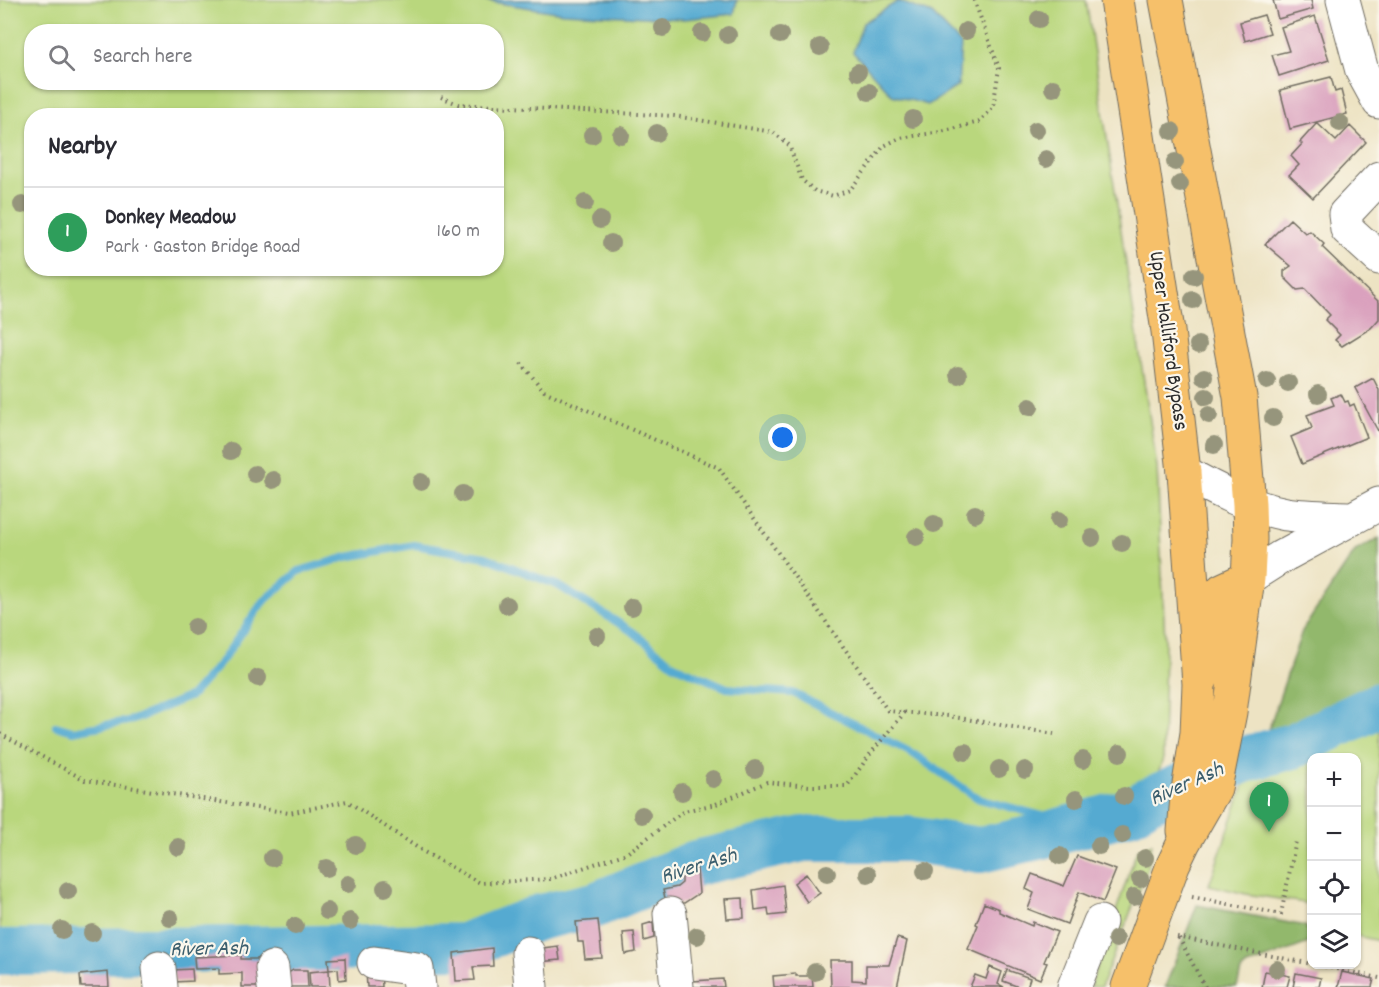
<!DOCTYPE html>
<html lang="en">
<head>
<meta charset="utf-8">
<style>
  body { margin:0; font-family:Dekko,sans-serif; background:#f7f7f7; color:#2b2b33 }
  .controls { position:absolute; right:18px; bottom:18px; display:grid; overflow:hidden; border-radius:12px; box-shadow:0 2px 4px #0004 }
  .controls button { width:54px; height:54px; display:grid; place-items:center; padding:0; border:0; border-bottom:2px solid #e1e1e2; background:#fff; color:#2b2b33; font:30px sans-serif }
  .you { position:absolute; left:783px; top:438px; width:21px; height:21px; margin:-15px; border:4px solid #fff; border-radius:50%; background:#1a73e8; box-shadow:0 0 0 9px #1a73e833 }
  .badge { display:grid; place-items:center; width:39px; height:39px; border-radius:50%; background:#d93025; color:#fff; font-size:20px; font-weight:700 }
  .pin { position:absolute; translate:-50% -50px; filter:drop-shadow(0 2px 3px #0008) }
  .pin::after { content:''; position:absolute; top:32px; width:21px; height:18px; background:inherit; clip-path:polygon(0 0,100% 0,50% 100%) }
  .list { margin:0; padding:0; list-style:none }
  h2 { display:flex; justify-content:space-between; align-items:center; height:78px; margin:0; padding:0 24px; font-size:26px }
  h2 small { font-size:20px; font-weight:400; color:#7c7c81 }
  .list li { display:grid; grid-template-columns:39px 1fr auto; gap:18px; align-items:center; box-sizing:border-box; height:90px; padding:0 24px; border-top:2px solid #e1e1e2 }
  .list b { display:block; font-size:22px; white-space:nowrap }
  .list p { margin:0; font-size:20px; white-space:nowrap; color:#7c7c81 }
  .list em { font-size:20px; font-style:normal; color:#7c7c81 }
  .icon { flex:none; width:33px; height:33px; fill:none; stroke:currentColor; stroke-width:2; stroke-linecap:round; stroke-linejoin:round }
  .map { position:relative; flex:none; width:1379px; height:987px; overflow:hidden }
  .search { position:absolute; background:#fff; box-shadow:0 2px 4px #0004; left:24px; top:24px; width:480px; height:66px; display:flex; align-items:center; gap:15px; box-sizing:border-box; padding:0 21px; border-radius:24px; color:#7c7c81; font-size:22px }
  .panel { position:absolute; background:#fff; box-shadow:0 2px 4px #0004; left:24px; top:108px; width:480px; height:168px; border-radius:24px }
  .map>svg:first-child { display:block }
</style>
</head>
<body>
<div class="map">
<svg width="1379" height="987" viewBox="0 0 1379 987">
  <rect width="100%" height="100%" fill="#fbf7ec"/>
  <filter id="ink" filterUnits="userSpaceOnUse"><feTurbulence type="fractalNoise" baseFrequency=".0167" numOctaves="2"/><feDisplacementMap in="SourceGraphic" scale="12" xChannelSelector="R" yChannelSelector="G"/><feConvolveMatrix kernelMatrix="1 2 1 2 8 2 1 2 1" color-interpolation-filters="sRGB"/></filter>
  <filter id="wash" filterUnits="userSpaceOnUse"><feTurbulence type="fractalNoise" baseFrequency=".008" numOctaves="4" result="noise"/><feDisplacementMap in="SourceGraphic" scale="24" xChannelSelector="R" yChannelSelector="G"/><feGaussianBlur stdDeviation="1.35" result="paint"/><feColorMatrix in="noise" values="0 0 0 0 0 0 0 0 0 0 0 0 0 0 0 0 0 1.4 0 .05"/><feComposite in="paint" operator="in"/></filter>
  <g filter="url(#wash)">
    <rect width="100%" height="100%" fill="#ede3c3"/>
    <!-- green -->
    <path fill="#b9d77d" stroke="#728154" stroke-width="1.5" fill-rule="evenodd" d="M0,0H1086L1157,467L1165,641L1163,759L1149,800L1131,811L1042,836L980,850L908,839H803L696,863L595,905L540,917L463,946L0,952ZM32,32H496V82H32ZM32,116H496V268H32Z
      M1379,719V941L1357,936L1356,758H1312L1311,904L1246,894L1209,885L1246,779L1251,770L1344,735Z
      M1152,843L1147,870L1101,987H1090L1137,850Z"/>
    <!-- forest -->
    <path fill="#92b86c" stroke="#5e724c" stroke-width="1.5" d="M1379,538V694L1348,708L1267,734L1302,631L1355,551Z
      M1197,905L1305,926L1311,935V942L1247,966L1241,971L1237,987H1165Z"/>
    <!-- water -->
    <path fill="#54aad1" stroke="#406a7e" stroke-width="1.5" d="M479,0H737L734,14L684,19L563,13Z
      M898,1L932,14L961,44L958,86L928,105L892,95L853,52L863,23Z"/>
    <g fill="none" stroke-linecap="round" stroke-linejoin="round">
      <!-- stream -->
      <path stroke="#54aad1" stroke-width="8" d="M56,726L73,731L133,720L191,696L222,661L262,603L299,571L347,557L414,545L486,557L559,586L633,632L674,665L727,688L793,693L912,753L979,799L1043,816L1131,811"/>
      <!-- river -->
      <path stroke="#54aad1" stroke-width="46" d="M0,952L463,946L540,917L595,905L696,863L803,839H908L980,850L1042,836L1131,811L1149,800L1249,758L1293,746L1379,705"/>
    </g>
    <g id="blocks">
      <!-- building -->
      <path fill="#daa1be" d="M1273,0H1311L1313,9L1278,19Z
        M1264,15L1270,33L1245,41L1240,22Z
        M1315,16L1329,60L1279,76L1272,55L1289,51L1281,27Z
        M1331,77L1335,92L1341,90L1347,114L1290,129L1280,90Z
        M1317,123L1336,141L1350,126L1366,142L1313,198L1289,175L1299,165L1291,156L1302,144L1300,142Z
        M1290,219L1305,233L1310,231L1324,244L1322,247L1379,302V319L1371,328L1342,346L1335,340L1340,335L1325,320L1330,315L1305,289L1297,290L1284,277V271L1291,266L1265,244Z
        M1373,378L1379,390V433L1355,388Z
        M1341,394L1345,402L1348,401L1350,406L1354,404L1367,437L1302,464L1291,437L1312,428L1307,415L1334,405L1331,398Z
        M1077,856L1116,870L1103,902L1079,892L1067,924L1028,909L1034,893L1026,889L1032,874L1064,886Z
        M697,869L699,893L684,903L667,906L663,890L677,887L682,883V873Z
        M806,874L820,893L807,902L794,883Z
        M783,885L786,914L769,916L768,908L755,910L753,890Z
        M743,898L744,918L727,919L725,899Z
        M984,903L999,909V912L1032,926L1033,922L1057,932L1044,962L1047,963L1040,979L968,949L978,925L976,924Z
        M598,920L602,958L585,959L583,942H578L576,922Z
        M653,922L654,938L644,941L643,925Z
        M634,932L636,952L625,954L623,933Z
        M897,938L907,941L897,987H831L830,960H852V980L866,981V965H889Z
        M558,946L560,960L537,962L535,949Z
        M492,948L493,966L473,967L475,980L456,981L454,953Z
        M241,955V959H260L261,987H242V973L219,974V968L195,969L194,957Z
        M345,958L346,979L339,980L338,969L329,970L328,959Z
        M990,967L1002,972L998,984L1004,987H970L975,975L986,979Z
        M192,969L193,981L174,982L173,970Z
        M293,970H307L308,987H279L278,980Z
        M329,970L330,987H310L309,972Z
        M1007,970L1030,978L1027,987H1019L1003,981Z
        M381,971L382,987H367L366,972Z
        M1265,971L1290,976L1287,987H1262Z
        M108,972L109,987H81L80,975Z
        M1342,972L1374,979L1372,987H1338Z
        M1296,973L1321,978L1319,987H1293Z
        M796,974V976H812L813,987H774L773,976Z
        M723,979L724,987H693V981Z"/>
    </g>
  </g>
  <g filter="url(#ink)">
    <use href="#blocks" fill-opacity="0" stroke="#6f6b60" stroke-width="1.5"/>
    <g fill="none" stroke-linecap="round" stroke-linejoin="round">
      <defs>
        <path id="minor" d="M1343,0L1362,71L1379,102
          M1379,178L1345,214L1347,229L1379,258
          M1184,472C1217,491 1249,507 1286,514C1307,517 1329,517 1351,518
          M1248,578L1281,557L1379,504
          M670,914L677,987
          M528,953L531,987
          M374,963L417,969L419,987
          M159,968L161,987
          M272,968L274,987
          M1074,987L1100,922"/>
        <path id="major" d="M1117,0L1168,331L1184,472L1199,684
          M1184,831L1187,797L1197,733L1199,684L1215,650L1217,613L1222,590L1248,578
          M1128,987L1173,865L1184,842L1215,788L1230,712L1248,578L1250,539L1249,504L1240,397L1166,0"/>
      </defs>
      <!-- minor casing -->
      <use href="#minor" stroke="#6f6b60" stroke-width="35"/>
      <!-- major casing -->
      <use href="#major" stroke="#6f6b60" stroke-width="35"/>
      <!-- path -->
      <path stroke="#6f6b60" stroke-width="4" stroke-dasharray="1.5 4.5" stroke-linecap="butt" d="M441,97L458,104L674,116L773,132L789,145L802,180L815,191L833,196L850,190L884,146L900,138L941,132L979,122L993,108L999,68L974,0
        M521,363L544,391L719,468L888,711L948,716L1054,734
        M0,734L85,780L289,813L347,801L424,852L480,883L550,879L627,853L684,811L716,804L767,782L809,786H847L871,753L905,712
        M1192,897L1281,914L1296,841
        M1177,937L1312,964
        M1179,938L1205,987
        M1313,964L1379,978"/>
      <!-- minor -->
      <use href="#minor" stroke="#fff" stroke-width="33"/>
      <!-- major -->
      <use href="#major" stroke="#f6c06b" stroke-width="33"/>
    </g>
    <!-- trees -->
    <g fill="#96957b">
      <circle cx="1039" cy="19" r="9"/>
      <circle cx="663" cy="28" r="9"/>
      <circle cx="966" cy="31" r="9"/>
      <circle cx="702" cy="33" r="9"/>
      <circle cx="728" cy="35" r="9"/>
      <circle cx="780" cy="35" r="9"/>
      <circle cx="820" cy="47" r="9"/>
      <circle cx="858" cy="72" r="9"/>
      <circle cx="1053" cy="88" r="9"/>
      <circle cx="869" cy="92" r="9"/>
      <circle cx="913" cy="119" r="9"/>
      <circle cx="1340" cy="123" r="9"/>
      <circle cx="1036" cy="130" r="9"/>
      <circle cx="1172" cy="131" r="9"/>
      <circle cx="657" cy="133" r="9"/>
      <circle cx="592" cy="135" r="9"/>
      <circle cx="621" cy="135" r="9"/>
      <circle cx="1046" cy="159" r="9"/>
      <circle cx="1175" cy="162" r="9"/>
      <circle cx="1180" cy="184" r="9"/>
      <circle cx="585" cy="203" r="9"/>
      <circle cx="22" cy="205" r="9"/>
      <circle cx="600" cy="220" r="9"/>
      <circle cx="611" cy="243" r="9"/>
      <circle cx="1194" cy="276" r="9"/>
      <circle cx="1193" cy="300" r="9"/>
      <circle cx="1198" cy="345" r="9"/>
      <circle cx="958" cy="375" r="9"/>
      <circle cx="1204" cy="377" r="9"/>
      <circle cx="1267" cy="381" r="9"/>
      <circle cx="1288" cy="383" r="9"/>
      <circle cx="1318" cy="394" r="9"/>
      <circle cx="1206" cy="397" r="9"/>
      <circle cx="1030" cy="407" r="9"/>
      <circle cx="1209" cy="415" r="9"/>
      <circle cx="1273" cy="418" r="9"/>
      <circle cx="1214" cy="445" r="9"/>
      <circle cx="231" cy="451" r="9"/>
      <circle cx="255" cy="474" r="9"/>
      <circle cx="273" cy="480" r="9"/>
      <circle cx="421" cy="482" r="9"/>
      <circle cx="463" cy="494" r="9"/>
      <circle cx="975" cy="514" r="9"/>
      <circle cx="1059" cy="520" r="9"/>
      <circle cx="934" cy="524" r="9"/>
      <circle cx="916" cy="537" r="9"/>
      <circle cx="1092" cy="538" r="9"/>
      <circle cx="1122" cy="543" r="9"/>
      <circle cx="507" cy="605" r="9"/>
      <circle cx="632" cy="607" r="9"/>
      <circle cx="195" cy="627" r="9"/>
      <circle cx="597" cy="636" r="9"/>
      <circle cx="258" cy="678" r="9"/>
      <circle cx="965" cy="752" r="9"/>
      <circle cx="1120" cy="753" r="9"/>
      <circle cx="1083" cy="760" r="9"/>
      <circle cx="755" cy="769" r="9"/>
      <circle cx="999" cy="769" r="9"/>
      <circle cx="1025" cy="770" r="9"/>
      <circle cx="713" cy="779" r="9"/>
      <circle cx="682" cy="792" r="9"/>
      <circle cx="1124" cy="796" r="9"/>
      <circle cx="1076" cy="799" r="9"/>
      <circle cx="642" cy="815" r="9"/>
      <circle cx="1122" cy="835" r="9"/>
      <circle cx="356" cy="845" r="9"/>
      <circle cx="1099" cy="846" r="9"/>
      <circle cx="178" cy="847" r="9"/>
      <circle cx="1060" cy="856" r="9"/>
      <circle cx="272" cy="858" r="9"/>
      <circle cx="1145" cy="858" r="9"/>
      <circle cx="327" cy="868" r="9"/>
      <circle cx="925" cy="871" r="9"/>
      <circle cx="827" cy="873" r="9"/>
      <circle cx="868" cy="874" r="9"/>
      <circle cx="1140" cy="879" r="9"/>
      <circle cx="348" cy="884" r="9"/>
      <circle cx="385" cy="888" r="9"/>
      <circle cx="68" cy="891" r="9"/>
      <circle cx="1134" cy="897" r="9"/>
      <circle cx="327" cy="911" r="9"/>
      <circle cx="170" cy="918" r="9"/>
      <circle cx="350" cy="921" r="9"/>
      <circle cx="295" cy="926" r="9"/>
      <circle cx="62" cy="930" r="9"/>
      <circle cx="92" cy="933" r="9"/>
      <circle cx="697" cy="936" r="9"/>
      <circle cx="1116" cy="939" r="9"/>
      <circle cx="1277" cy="969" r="9"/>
      <circle cx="815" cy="972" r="9"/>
    </g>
  </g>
  <g text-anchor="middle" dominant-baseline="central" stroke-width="4.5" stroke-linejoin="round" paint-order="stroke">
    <!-- street labels -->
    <g font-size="21" fill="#2b2b2b" stroke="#fbf7ec">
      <text transform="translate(1167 341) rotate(82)">Upper Halliford Bypass</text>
    </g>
    <!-- water labels -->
    <g font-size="22" font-style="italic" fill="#3b5e6d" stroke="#fbf7ec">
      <text transform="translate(1187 785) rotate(-24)">River Ash</text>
      <text transform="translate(699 867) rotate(-17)">River Ash</text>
      <text transform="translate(209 950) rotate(-1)">River Ash</text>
    </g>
  </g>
</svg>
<div class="controls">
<button>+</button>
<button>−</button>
<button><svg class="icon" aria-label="locate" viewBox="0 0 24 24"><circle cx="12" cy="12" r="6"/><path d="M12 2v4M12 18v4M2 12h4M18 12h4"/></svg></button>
<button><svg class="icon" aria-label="layers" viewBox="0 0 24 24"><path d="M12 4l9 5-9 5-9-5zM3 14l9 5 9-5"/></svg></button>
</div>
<div class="you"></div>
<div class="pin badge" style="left:1269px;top:832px;background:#2e9e5b">1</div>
<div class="search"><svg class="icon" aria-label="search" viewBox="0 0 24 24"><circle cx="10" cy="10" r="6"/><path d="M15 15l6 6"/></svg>Search here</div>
<section class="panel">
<h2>Nearby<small></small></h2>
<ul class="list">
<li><span class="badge" style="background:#2e9e5b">1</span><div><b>Donkey Meadow</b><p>Park · Gaston Bridge Road</p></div><em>160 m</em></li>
</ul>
</section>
</div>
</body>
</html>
